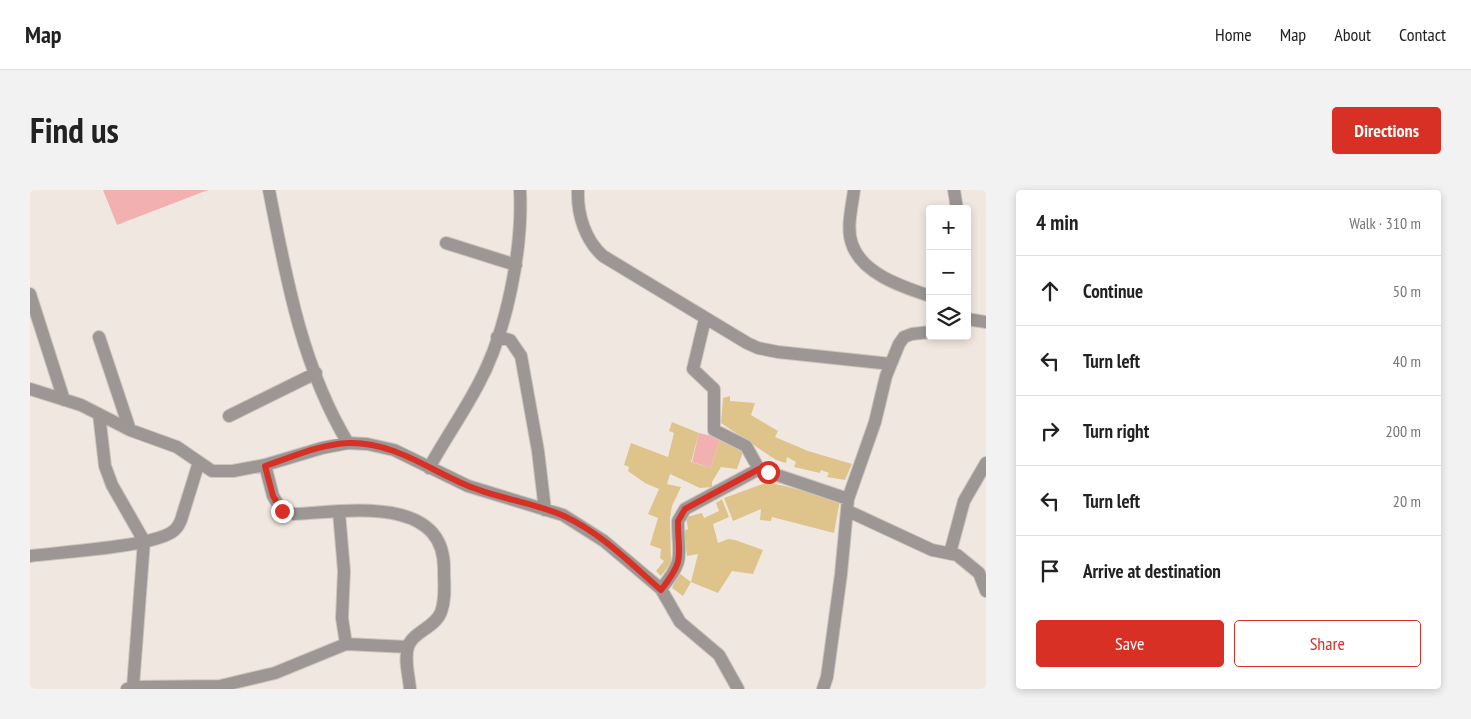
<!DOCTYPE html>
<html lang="en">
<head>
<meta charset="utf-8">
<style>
  body { margin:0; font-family:"PT Sans Narrow",sans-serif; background:#f2f2f2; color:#222 }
  .controls { position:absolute; right:15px; top:15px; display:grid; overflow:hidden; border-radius:5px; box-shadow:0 2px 8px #0003 }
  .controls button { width:45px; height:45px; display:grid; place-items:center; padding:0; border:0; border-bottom:1px solid #e0e0e0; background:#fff; color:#222; font:25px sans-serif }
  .stop { position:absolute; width:15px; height:15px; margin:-11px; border:4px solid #d93025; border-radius:50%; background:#fff }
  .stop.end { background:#d93025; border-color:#fff; box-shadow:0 1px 5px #0008 }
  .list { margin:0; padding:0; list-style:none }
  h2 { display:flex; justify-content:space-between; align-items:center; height:65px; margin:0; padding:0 20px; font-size:21px }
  h2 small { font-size:16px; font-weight:400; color:#767676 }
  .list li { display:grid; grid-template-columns:32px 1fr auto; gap:15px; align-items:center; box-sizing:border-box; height:70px; padding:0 20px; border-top:1px solid #e0e0e0 }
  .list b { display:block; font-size:19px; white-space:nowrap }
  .list em { font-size:16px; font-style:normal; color:#767676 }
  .actions { display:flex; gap:10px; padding:15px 20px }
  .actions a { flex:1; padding:11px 0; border:1px solid #d93025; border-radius:5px; text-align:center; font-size:18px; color:#d93025 }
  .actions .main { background:#d93025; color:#fff }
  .icon { flex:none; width:28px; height:28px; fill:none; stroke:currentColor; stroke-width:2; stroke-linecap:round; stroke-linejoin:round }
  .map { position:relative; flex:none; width:956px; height:499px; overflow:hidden; border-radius:5px }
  header { display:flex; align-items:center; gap:30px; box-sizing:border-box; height:70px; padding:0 25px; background:#fff; border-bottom:1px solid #e0e0e0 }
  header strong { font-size:24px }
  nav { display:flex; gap:28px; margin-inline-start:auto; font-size:18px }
  .intro { display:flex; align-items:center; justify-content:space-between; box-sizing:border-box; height:120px; padding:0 30px }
  h1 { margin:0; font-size:35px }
  .button { padding:12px 22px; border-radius:5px; background:#d93025; color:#fff; font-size:18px; font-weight:700 }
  main { display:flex; gap:30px; padding:0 30px }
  aside { flex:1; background:#fff; border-radius:5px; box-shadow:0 2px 8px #0003 }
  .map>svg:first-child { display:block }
</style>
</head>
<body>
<header>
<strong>Map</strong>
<nav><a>Home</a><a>Map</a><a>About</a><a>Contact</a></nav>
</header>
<div class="intro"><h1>Find us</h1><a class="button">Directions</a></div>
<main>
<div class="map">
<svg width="956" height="499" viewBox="0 0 956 499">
  <rect width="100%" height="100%" fill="#f0e8e0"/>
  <!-- green -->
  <path fill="#f2b1b0" d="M73,0H178L87,35Z
    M669,243L690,248L681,278L662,272Z"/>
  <!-- building -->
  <path fill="#dec38b" d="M700,206V211L725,213L721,225L748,241L745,247L778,261L822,274L815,290L797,287L799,283L791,280L790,283L764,277L766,272L757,267L756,273L746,270L691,233L693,208Z
    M642,232L669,243L661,272L681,278L690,248L713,262L707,279L691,277L682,292V297L670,298L640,284L637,294L651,297L642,316L640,328L641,373L631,386L626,381L634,371L630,368L631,359L620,355L628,328L618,324L629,299L615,293L598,281L599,277L594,275L601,253L638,267L644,243L639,241Z
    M738,292L810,310L804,343L742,327L741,331L730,330L731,319L703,331L694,308Z
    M692,309L699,327L683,334L688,353L698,349L705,350L733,360L723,384L702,381L688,403L661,392L668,364L657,366L654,341L658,339L656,327L672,323L674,328L689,321L686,313Z
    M649,383L661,392L653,406L642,398Z"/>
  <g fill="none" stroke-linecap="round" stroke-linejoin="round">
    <defs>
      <path id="minor" d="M239,0C256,87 272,177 318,253
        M548,0C547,24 555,50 573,66L717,153L728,158L748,162L861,174
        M824,0C822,17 816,38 822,54C832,84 873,97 900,106
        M924,0L927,19
        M416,53L486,75
        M0,104L34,210
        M675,129L663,179L684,199V240L716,256L729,279
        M937,129L956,132
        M69,147L100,240
        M467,147L480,150L491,166L508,261L515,320
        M0,199L51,215L100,240L147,257L182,281H203L235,275L292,258L318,253L337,254L364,260L438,296L533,325L574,351L631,399L650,432L689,465L708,499
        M69,224L75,276L82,295L114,351L103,497
        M199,226L286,183
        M235,275L243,306L252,321L264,324C314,322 416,303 414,381C414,394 416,409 411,422C405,438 382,442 378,457C374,470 379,486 380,499
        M399,278C415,249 434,222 449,193C477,141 493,58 490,0
        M818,321L902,360L927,365L949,383L956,401
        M309,322L314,381L312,428L316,454
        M920,363L934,311L956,273
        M0,366C31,362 120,357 142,342C147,339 149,335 151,330L169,272
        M631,399C656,368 648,368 648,331L655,319L729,279L818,309
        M97,499L103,497L190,496L245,483L316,454L378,457
        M793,499L797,487L811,384L818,309L845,232L856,186L869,154L874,147L882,144L900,142"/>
    </defs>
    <!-- minor casing -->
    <use href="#minor" stroke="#cdc5be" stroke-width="14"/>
    <!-- minor -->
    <use href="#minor" stroke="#9c9795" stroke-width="12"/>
  </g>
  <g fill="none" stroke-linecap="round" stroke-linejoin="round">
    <!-- route -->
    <path stroke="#d93025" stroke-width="6" d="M252,321L243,306L235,276C262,267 291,254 319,253C363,252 398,279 436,295C468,309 503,312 534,326C571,343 601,374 631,400C656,368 648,368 648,331L655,319L729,279L738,282"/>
  </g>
</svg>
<div class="controls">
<button>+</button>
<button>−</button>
<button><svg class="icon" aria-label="layers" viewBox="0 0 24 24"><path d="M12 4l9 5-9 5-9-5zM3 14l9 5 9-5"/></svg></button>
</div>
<div class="stop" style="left:738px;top:282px"></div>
<div class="stop end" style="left:252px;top:321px"></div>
</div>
<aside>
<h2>4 min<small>Walk · 310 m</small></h2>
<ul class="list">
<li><svg class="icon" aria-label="ahead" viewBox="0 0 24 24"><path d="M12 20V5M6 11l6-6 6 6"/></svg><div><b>Continue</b></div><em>50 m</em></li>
<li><svg class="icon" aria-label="left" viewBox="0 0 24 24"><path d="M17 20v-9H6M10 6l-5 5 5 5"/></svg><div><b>Turn left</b></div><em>40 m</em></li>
<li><svg class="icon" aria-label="right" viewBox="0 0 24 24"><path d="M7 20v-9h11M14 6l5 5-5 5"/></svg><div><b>Turn right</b></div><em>200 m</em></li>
<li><svg class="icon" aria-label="left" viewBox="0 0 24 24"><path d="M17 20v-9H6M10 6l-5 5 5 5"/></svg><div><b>Turn left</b></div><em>20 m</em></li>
<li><svg class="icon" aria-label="arrive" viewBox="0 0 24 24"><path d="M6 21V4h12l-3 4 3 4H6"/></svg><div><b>Arrive at destination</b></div></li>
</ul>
<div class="actions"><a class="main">Save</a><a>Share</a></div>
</aside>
</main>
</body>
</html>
